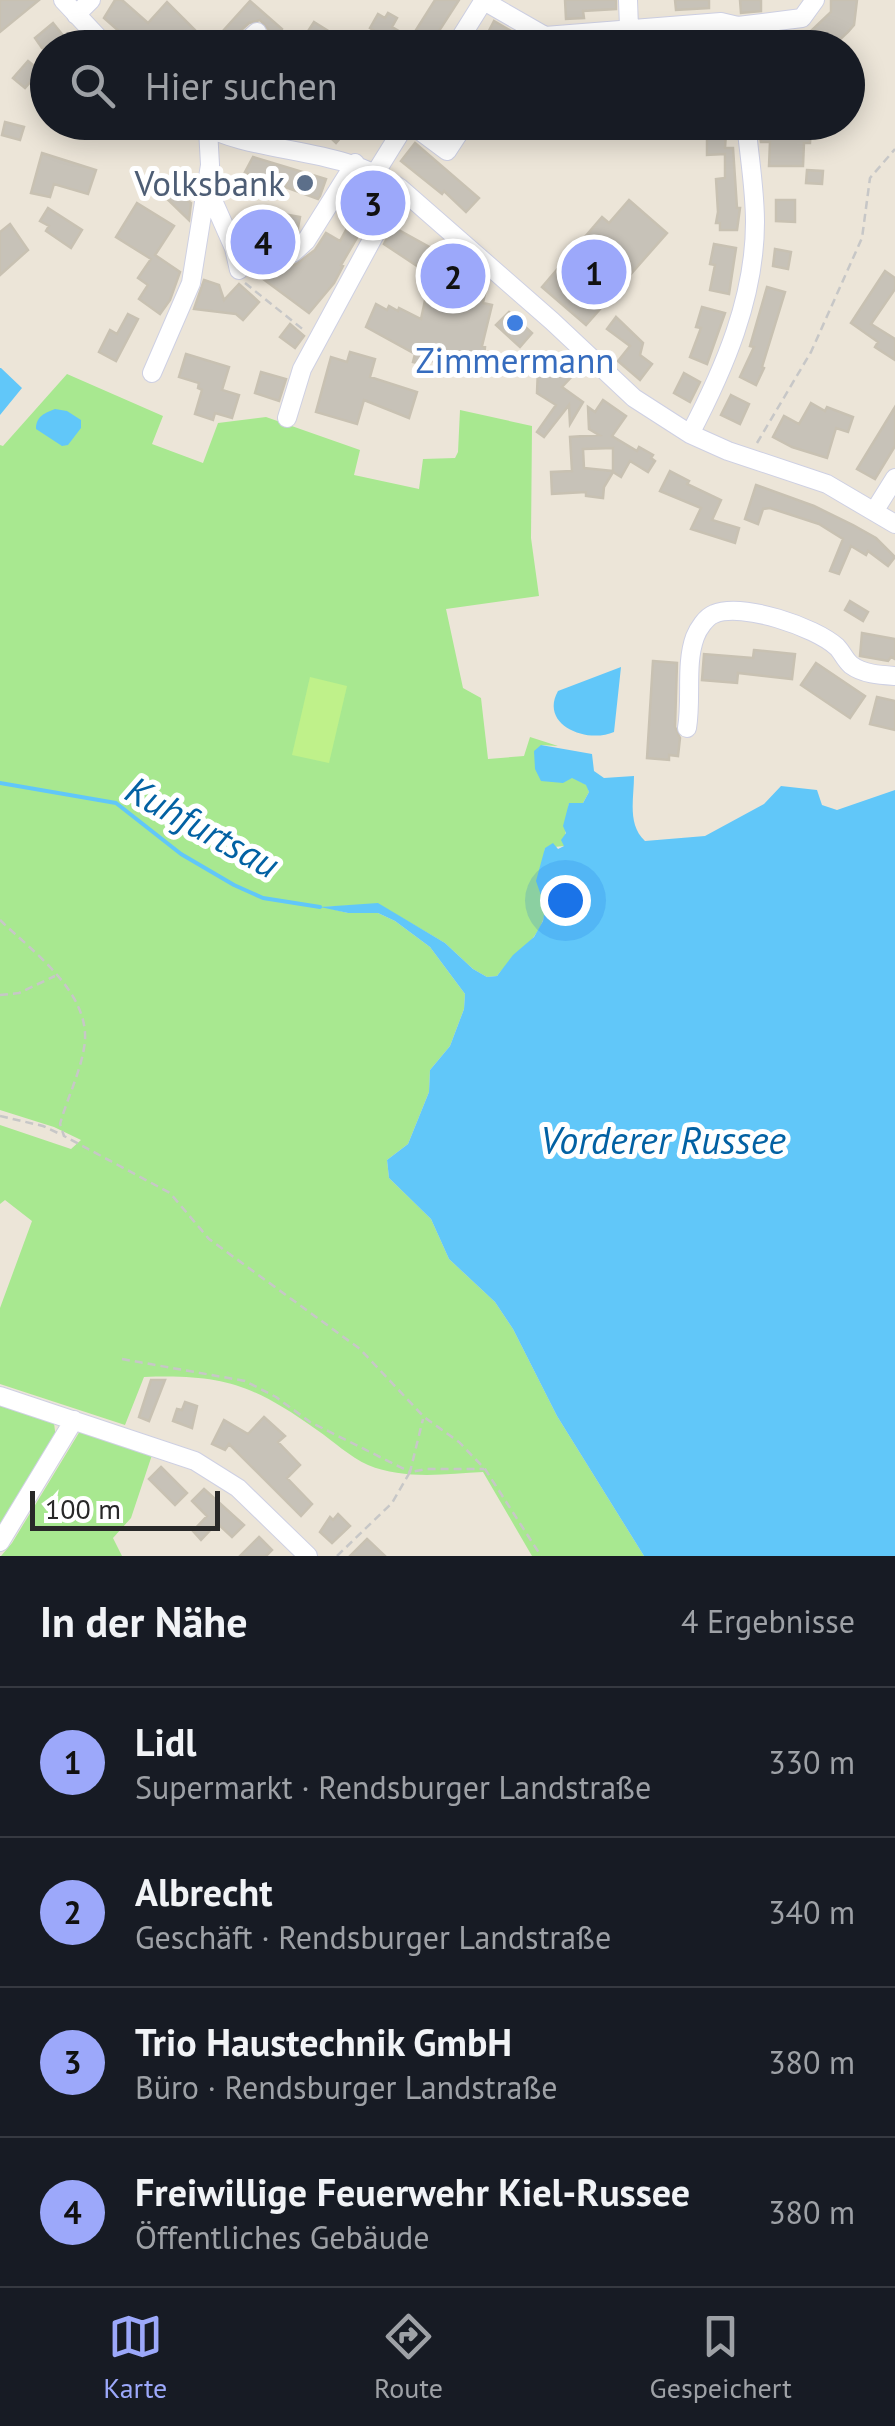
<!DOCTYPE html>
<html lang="de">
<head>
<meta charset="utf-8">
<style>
  body { margin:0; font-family:"PT Sans",sans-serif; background:#242831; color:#f1f3f6 }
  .scale { position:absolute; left:30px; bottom:25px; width:190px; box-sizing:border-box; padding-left:10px; border:5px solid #282828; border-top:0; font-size:28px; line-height:35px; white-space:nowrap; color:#282828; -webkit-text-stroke:8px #fff; paint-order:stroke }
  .you { position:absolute; left:565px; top:900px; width:35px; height:35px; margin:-25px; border:8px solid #fff; border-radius:50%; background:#1a73e8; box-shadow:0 0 0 15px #1a73e833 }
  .badge { display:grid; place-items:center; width:65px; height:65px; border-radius:50%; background:#9ca8fa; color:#111; font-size:32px; font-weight:700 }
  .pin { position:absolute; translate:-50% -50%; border:5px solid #fff; box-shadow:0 2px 10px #0006 }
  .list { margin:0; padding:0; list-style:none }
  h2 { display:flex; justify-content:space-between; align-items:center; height:130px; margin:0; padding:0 40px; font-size:42px }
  h2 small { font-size:32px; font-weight:400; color:#9ea1a6 }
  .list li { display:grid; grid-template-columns:65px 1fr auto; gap:30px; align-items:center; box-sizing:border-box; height:150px; padding:0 40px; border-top:2px solid #363941 }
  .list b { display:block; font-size:38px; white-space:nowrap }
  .list p { margin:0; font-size:32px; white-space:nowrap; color:#9ea1a6 }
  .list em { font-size:32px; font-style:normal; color:#9ea1a6 }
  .icon { flex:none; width:55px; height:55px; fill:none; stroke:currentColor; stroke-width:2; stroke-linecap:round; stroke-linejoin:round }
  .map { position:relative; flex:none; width:895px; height:1556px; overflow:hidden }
  .search { position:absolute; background:#171b24; box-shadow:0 5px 25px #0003; left:30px; right:30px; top:30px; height:110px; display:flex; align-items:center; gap:25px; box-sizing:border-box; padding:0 35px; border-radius:55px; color:#9ea1a6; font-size:38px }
  .sheet { height:730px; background:#171b24 }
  nav { display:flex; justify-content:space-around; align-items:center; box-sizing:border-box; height:140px; border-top:2px solid #363941; background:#171b24; font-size:28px; color:#9ea1a6 }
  nav a { display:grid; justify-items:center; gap:5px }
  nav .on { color:#9ca8fa }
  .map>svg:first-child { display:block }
</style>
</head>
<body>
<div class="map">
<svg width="895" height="1556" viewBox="0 0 895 1556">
  <rect width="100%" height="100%" fill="#ece5d8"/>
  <!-- green -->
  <path fill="#a8e890" d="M67,374L163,416L152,444L203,463L218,423L266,417L360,450L354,475L419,489L423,459L455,458L458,452L460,410L532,426L531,538L539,596L446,609L463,688L481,698L488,759L524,756L530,737L558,746L541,745L572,777L587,785L589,792L583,803H569L564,846L545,848C541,871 548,906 543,920C536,942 511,958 497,976L487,977L473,969L445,943L378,904L324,907L348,913H378L395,921L430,947L465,994L464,1009L450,1046L430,1070L429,1092L408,1144L387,1160L389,1178L431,1219L449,1259L495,1302L513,1329L557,1416L644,1556H532L483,1472C446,1474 404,1480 368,1465C350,1457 333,1441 317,1430C254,1385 223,1374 144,1377L125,1425L0,1384V1308L32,1221L5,1200L0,1204V1125L71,1149L81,1140L54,1127L0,1110V445L3,446Z
    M0,1405L54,1423L56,1439L0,1528Z
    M80,1431L153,1452L131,1518L113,1538L122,1556H1L12,1543Z"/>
  <!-- pitch -->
  <path fill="#bff18a" d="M310,677L347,686L329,763L292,755Z"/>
  <!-- water -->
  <path fill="#61c7f9" d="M1,368L22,388L0,415V368Z
    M55,409L67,411L81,420V428L68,445L62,446L36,429C36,416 45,413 55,409Z
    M621,667L614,732C587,744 539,725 558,691Z
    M541,745L592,754L594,771L604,778L634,776C634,799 627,824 645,841L705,836L764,804L781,786L817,790L822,805L837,810L895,790V1556H644L557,1416L513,1329L495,1302L449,1259L431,1219L389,1178L387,1160L408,1144L429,1092L430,1070L450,1046L464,1009L465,994L430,947L395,921L378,913H348L320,907L378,903L445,943L473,969L487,977L497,976L513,955L534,937L543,921L545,907L536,881L545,848L553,843L558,849L564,846L561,840L566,833L563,826L569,803H583L589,792L586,785L572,778L563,783L541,781L535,769L534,751Z"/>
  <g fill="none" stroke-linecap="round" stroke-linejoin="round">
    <!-- stream -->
    <path stroke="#61c7f9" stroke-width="4" d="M0,783L116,803L181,854L234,885L263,898L320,907"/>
  </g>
  <!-- building -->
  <path fill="#c7c2b8" stroke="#c8c1b2" stroke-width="2.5" fill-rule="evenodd" d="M0,0H39L0,32Z
    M115,0H122L148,23L167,2L202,37L192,48H138L104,18Z
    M435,0H459L428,48H401L370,28L378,14L385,18L388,13L397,18L392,27L411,38Z
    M565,0H616V9L583,11L584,18L566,19Z
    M675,0H709V8L676,10Z
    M740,0H761V11L741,13Z
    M831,0H857L854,25L848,32L831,48H788L789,36L806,35L807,41L811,31L831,12Z
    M250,1L282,29L276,40L289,48H259L268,37L269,30L260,20L249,23L231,39L227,48L214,41Z
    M494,21L511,31L502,48H480Z
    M314,22L333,34L324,48H297Z
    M53,23L73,48H42L35,38Z
    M28,61L40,71L25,88L13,78Z
    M5,122L24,127L20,140L2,135Z
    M69,122L80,128L76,136L47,123Z
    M314,122H354L336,143Z
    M759,128L811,129L810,143H804L803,166H769L770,142H761Z
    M707,133H726L725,148H733L737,208H740L737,230H720V223H716L718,212L716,179L725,178V154L707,155Z
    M415,143L479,198L466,212L444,191L442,194L401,161Z
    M42,153L96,170L88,194L54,184L50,197L31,193Z
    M253,157L326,179L320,196L318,199L285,187L287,182L266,176L262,188L245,183L248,173L245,172Z
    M807,170L823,171L822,184L806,183Z
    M170,187L191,203L189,220L163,195Z
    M350,194L364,202L368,196L378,202L341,265L343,266L334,283L309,313L251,270L245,242L251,236L256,209L300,217L297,233L281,250L283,261L295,265L315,250L326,233L340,241L353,217L340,210Z
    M629,200L667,233L586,325L542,287L602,217L609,223Z
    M776,200H795V222L776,221Z
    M137,203L174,226L155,255L180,272L170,300L160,314L139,299L148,285L138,278L151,259L116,237Z
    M48,208L82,230L71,248L46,231L49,226L40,221Z
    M10,224L28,250L0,275V232Z
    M394,224L399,227L397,229L442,254L485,293L483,303L492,305L482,346L485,347L483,372L436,360V362L423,359L422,364L413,362L415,354L366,327L376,304L387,310L389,306L398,311L399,308L421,319L427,291L423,290L426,272L384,244Z
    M714,244L736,248L729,294L710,290L715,265L710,264Z
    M775,249L791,252L788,269L773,266Z
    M885,271L895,278V289L871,324L895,339V360L875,347L878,342L851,323Z
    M204,280L219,285L224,300L239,284L259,302L243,320L236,314L194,309Z
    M767,287L785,292L762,367L764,368L756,385L740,377L754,347L750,346Z
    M702,307L725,313L707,364L690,357L701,328L696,327Z
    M509,312L532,333L520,347L496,325Z
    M128,314L138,319L116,361L99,352L110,330L117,334Z
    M616,317L643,343L640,355L652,364L640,380L618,361L630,346L607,329Z
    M290,324L304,336L295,348L280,337Z
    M350,352L375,359L370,377L417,392L409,418L364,400L357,424L316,412L331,357L347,362Z
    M186,354L229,367L222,390L239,395L232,418L215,413L213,420L195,414L202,390L198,388L199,383L179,377Z
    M556,356L575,373L562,387L583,402L570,424L569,405L544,437L537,432L556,405L537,393L538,368L542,371Z
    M261,372L286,379L279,401L255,393Z
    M684,373L700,382L690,402L674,393Z
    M731,395L749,404L740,424L721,415Z
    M603,400L626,416L612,436L637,451L639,447L653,455L651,458L655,461L648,472L630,461L621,477L613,472L604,487L603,498L586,496V492L552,494L551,472L572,471L570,437L599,435L589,429L588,407L595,412ZM613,448V471L584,468L583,449Z
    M811,403L825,411L827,407L853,417L848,432L836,428L827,458L792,447L773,437L784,416L799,424Z
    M895,407V446L875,479L857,469Z
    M670,471L689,481L687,484L721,500L712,520L739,528L735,543L691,529L701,508L660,491Z
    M756,485L814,506L853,525L876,538L895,557L888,566L868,551L866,555L851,546L839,574L830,571L843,539L819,524L770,508L763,509L758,524L745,519Z
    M850,601L868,612L863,621L845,610Z
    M862,633L895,639V659L891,657L888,661L860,656Z
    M754,650L795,654L792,679L738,673L737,683L702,680L704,654L753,658Z
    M653,661L677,663L675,727L680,738L678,756L669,755V760L647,758Z
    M816,663L865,696L850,718L801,685Z
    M877,697L895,701V730L870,724Z
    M151,1380H165L149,1421L139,1417Z
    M185,1402L197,1406L192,1428L173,1421L177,1409L182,1410Z
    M264,1417L285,1436L278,1442L300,1465L287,1478L312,1504L301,1516L229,1444L225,1450L212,1444L224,1420L248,1434Z
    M161,1467L187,1493L175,1505L149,1479Z
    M204,1489L244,1525L232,1537L217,1523L201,1540L193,1531L207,1516L192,1501Z
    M338,1514L350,1526L332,1543L320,1532L330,1517L333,1520Z
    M259,1537L272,1550L266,1556H240Z
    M367,1539L385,1556H350Z"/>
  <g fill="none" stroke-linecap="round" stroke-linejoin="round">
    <defs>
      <path id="minor" d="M63,0L108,48
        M628,0L629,28
        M484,1L545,36L721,22L738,26L740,48
        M76,15L91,0
        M738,26L802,18L815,0
        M239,48L257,32
        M454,48L484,0
        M195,122C261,157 335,144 400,188L552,321L634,398L690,434L728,451L827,484L895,524
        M408,122L447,151L466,122
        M376,172L407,122
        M207,187L234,248L239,270
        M293,253L306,241L355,163
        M152,373L191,283L210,165L208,129
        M287,418L302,369L400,188
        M690,434C724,369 755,298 755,222C755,189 749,155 746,122
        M875,510L895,478
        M687,728C692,699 685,664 695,637C698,629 706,617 714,614C742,602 815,627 837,647C842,652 845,660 851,665C863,674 880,675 895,676
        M0,1396L195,1461L238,1488L308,1556
        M0,1542L74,1420"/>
    </defs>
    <!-- minor casing -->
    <use href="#minor" stroke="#ced0e3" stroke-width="20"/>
    <!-- path -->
    <path stroke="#c7c7c7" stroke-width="2.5" stroke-dasharray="8 5" stroke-linecap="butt" d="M848,77L857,76
      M245,283L305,331
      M757,443L811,352L862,238L870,178L895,149
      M0,920C33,952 94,995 84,1048C80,1073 67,1099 60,1124L64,1136L170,1193L209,1239L360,1349L424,1417L459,1442L485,1469L541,1556
      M0,995L19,993L55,976
      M0,1116L43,1126L60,1134
      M122,1359L245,1381L276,1397L310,1422L410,1472L423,1419
      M337,1556L392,1503L410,1472L427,1469H484"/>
    <!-- minor -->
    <use href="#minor" stroke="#fff" stroke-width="18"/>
  </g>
  <!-- markers -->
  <circle fill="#5c6f8a" stroke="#fff" stroke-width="4" cx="305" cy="183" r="10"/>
  <circle fill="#3f7fe0" stroke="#fff" stroke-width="4" cx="515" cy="323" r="10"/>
  <g text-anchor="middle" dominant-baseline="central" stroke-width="10" stroke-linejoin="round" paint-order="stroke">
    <!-- service labels -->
    <g font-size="35" fill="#4e5e75" stroke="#fff" text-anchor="end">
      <text x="285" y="183">Volksbank</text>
    </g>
    <!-- shop labels -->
    <g font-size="35" fill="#366cbe" stroke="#fff">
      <text x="515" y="360">Zimmermann</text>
    </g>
    <!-- water labels -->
    <g font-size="38" font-style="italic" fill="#0261a3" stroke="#fff">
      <text transform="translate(203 826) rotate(29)">Kuhfurtsau</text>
      <text x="663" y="1139">Vorderer Russee</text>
    </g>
  </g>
</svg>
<div class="scale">100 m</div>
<div class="you"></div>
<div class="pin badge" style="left:594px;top:272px">1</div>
<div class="pin badge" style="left:453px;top:276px">2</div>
<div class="pin badge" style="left:373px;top:203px">3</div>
<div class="pin badge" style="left:263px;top:242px">4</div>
<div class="search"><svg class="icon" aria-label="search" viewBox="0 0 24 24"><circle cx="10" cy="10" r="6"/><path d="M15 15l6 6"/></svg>Hier suchen</div>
</div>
<section class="sheet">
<h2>In der Nähe<small>4 Ergebnisse</small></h2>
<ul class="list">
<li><span class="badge">1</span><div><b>Lidl</b><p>Supermarkt · Rendsburger Landstraße</p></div><em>330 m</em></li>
<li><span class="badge">2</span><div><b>Albrecht</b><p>Geschäft · Rendsburger Landstraße</p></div><em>340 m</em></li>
<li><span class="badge">3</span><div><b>Trio Haustechnik GmbH</b><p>Büro · Rendsburger Landstraße</p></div><em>380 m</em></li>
<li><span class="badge">4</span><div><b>Freiwillige Feuerwehr Kiel-Russee</b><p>Öffentliches Gebäude</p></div><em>380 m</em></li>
</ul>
</section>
<nav>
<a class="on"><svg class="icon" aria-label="map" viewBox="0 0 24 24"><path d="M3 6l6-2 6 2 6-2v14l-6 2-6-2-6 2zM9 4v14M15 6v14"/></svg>Karte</a>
<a><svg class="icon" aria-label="directions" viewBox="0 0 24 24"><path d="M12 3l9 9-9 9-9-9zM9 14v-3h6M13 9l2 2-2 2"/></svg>Route</a>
<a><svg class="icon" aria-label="saved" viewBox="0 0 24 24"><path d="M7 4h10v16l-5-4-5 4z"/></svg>Gespeichert</a>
</nav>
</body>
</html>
